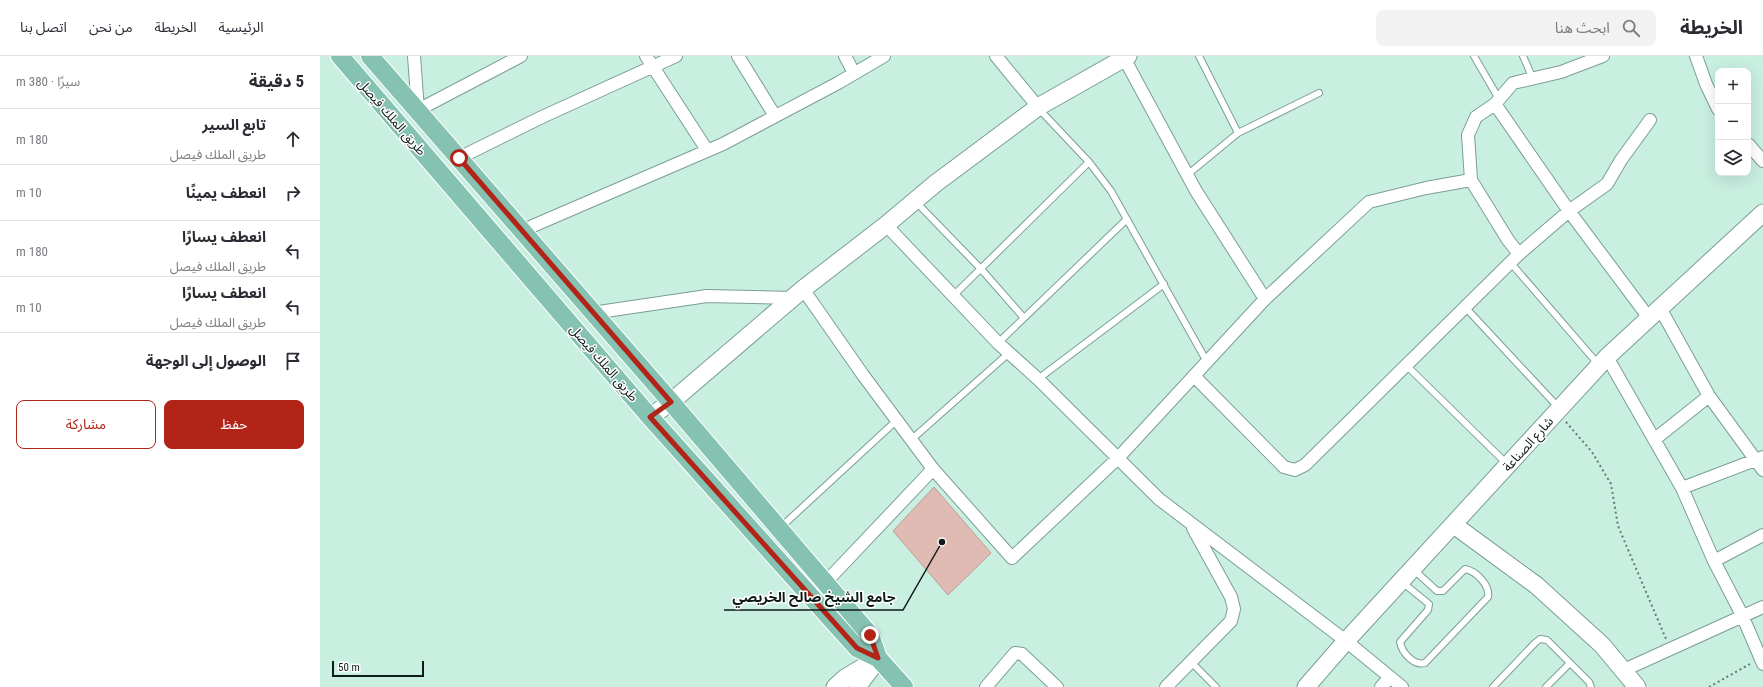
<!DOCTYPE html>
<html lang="ar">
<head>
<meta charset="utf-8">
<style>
  body { margin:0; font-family:"Roboto Condensed","Noto Sans Arabic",sans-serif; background:#f2f2f3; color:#2b2b33; direction:rtl }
  .controls { position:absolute; right:12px; top:12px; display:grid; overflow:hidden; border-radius:8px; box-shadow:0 4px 16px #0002 }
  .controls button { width:36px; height:36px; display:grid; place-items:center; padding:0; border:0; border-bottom:1px solid #e1e1e2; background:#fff; color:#2b2b33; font:20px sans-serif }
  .scale { position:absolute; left:12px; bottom:10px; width:92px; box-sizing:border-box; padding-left:4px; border:2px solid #0e1c17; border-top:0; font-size:11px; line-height:14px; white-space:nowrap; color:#0e1c17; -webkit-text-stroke:3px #fff; paint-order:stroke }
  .stop { position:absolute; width:12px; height:12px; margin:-9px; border:3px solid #b22318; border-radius:50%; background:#fff }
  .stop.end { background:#b22318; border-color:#fff; box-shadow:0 1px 4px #0008 }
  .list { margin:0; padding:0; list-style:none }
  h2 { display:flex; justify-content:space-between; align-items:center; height:52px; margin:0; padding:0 16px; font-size:17px }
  h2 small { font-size:13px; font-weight:400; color:#7c7c81 }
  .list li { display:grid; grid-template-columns:26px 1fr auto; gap:12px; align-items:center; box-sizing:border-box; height:56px; padding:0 16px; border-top:1px solid #e1e1e2 }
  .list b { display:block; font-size:15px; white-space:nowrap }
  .list p { margin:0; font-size:13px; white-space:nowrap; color:#7c7c81 }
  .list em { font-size:13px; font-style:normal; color:#7c7c81 }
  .actions { display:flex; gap:8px; padding:12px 16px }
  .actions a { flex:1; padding:9px 0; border:1px solid #b22318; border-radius:8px; text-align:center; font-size:14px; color:#b22318 }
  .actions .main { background:#b22318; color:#fff }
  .icon { flex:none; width:22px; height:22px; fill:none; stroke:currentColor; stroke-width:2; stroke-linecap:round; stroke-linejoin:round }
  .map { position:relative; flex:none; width:1443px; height:631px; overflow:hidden; direction:ltr }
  header { display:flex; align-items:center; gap:24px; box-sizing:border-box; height:56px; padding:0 20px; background:#fff; border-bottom:1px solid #e1e1e2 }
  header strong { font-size:19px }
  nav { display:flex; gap:22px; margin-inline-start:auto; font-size:14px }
  .search { width:280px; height:36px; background:#f2f2f3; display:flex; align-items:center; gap:10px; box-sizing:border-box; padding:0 14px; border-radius:8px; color:#7c7c81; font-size:15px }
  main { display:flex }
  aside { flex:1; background:#fff }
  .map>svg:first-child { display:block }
</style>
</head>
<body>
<header>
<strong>الخريطة</strong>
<div class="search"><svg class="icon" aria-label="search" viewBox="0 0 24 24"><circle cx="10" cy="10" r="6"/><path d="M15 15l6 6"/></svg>ابحث هنا</div>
<nav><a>الرئيسية</a><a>الخريطة</a><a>من نحن</a><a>اتصل بنا</a></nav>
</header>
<main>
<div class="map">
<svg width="1443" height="631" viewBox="0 0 1443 631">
  <rect width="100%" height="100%" fill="#c9efe1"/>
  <!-- building -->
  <path fill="#e0bbb4" stroke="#bf9b95" d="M614,431L671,497L628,539L573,475Z"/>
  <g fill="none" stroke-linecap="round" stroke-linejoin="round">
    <defs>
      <path id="lane" d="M879,0L918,77
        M1154,0L1179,43
        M1203,0L1213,23
        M718,52L769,106L791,135L887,306
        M867,119L918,77L999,37
        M596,146L661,213L704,262
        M1190,206L1278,308
        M633,240L769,106
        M1145,251L1239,352
        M678,287L807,163
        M1086,309L1188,409
        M718,323L844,228
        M591,384L689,297
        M460,472L577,364
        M1082,526L1109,548L1108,554L1080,586C1082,597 1094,610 1105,607L1168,541C1170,529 1156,515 1145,513L1123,535H1117L1093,513
        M871,606L896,631
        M1173,631L1215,587L1220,583L1227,584L1269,626L1271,631
        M1226,631L1250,607"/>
      <path id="street" d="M94,0L98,54L201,0
        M326,0L387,94
        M418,0L455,60
        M525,0L534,17
        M676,0L718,51
        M1283,0L1241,16L1193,27L1175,48L1156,61L1148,79L1151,124L1188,184L1199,198L1249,155L1287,128L1301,104L1330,64
        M1376,0L1386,28L1398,53
        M804,2L876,135L945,243
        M1175,48L1249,155L1329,262
        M1428,88L1443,105
        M139,102L222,61L356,0
        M566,169L678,287L718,323L839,443L1026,585L1082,631
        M201,175L403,88L518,27L564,0
        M483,233L543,319L613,413L692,502L798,402L945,243L1049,146L1106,132L1151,124
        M1340,252L1389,340L1443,414
        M272,257L387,240L473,242
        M1287,301L1362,432L1394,505L1422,559L1443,608
        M874,320L964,411L975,414L985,409L1199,198
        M1335,383L1389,340
        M1362,432L1443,401
        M1394,505L1443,479
        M505,527L613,413
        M1304,614L1443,551
        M666,631L695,597L702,598L737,631
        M846,631L911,565L914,553L911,541L873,472
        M1061,631L1070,621"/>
      <path id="secondary" d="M330,361L351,346L483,233L566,169L616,127L718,51L808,0
        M1134,469L1216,529L1282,589L1317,631
        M515,631L525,622L558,602
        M537,631L555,607
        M986,631L1026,585L1287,301L1443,157"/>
      <path id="primary" d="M20,0L330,361L537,592L558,602L584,631
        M50,0L351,346L550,579L558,602"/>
    </defs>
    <!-- lane casing -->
    <use href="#lane" stroke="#7b9f92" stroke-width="8"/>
    <!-- street casing -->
    <use href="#street" stroke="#7b9f92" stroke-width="14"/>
    <!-- secondary casing -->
    <use href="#secondary" stroke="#7b9f92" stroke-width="19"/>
    <!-- primary casing -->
    <use href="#primary" stroke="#fff" stroke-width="20"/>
    <!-- path -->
    <path stroke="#627b72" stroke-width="2" stroke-dasharray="2 3" stroke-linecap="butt" d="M1246,366L1272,396L1291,428L1298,470L1346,583
      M1389,631L1430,608"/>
    <!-- lane -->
    <use href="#lane" stroke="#fff" stroke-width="6"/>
    <!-- street -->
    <use href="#street" stroke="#fff" stroke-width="12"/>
    <!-- secondary -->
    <use href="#secondary" stroke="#fff" stroke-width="17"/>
    <!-- primary -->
    <use href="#primary" stroke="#86c2b2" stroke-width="18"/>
  </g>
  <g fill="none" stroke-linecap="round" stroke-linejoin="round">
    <!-- route -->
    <path stroke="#b22318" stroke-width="5" d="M139,102L351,346L330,361L537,592L558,602L550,579"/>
  </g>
  <g text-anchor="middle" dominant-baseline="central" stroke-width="3" stroke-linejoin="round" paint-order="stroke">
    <!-- street labels -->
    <g font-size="13" fill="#0e1c17" stroke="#fff">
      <text transform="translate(72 61) rotate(49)">طريق الملك فيصل</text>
      <text transform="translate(284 307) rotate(49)">طريق الملك فيصل</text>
      <text transform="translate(1208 388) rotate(-48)">شارع الصناعة</text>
    </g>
  </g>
  <!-- callouts -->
  <path fill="none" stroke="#0e1c17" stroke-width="1.5" d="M622 486L583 554H404"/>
  <circle fill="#0e1c17" stroke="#fff" stroke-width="1.5" cx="622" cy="486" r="4"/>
  <g font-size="14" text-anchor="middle" font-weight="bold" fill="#0e1c17" stroke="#fff" stroke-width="3" stroke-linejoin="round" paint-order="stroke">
    <text x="494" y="546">جامع الشيخ صالح الخريصي</text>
  </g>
</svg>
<div class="controls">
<button>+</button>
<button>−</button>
<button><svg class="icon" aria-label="layers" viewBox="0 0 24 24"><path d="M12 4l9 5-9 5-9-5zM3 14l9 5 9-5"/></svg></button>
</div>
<div class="scale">50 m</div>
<div class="stop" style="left:139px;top:102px"></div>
<div class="stop end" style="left:550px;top:579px"></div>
</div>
<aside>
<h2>5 دقيقة<small>سيرًا · 380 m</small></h2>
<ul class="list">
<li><svg class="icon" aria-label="ahead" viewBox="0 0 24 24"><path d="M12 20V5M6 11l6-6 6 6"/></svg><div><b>تابع السير</b><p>طريق الملك فيصل</p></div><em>180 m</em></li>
<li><svg class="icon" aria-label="right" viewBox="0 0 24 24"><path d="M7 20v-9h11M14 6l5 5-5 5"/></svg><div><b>انعطف يمينًا</b></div><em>10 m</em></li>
<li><svg class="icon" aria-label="left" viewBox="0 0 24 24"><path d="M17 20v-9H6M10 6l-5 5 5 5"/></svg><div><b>انعطف يسارًا</b><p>طريق الملك فيصل</p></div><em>180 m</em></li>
<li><svg class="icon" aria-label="left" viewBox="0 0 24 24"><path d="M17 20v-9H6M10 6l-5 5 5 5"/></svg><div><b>انعطف يسارًا</b><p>طريق الملك فيصل</p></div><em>10 m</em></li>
<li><svg class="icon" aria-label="arrive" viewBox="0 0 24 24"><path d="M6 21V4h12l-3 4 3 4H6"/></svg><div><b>الوصول إلى الوجهة</b></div></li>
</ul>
<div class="actions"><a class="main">حفظ</a><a>مشاركة</a></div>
</aside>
</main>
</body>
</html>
